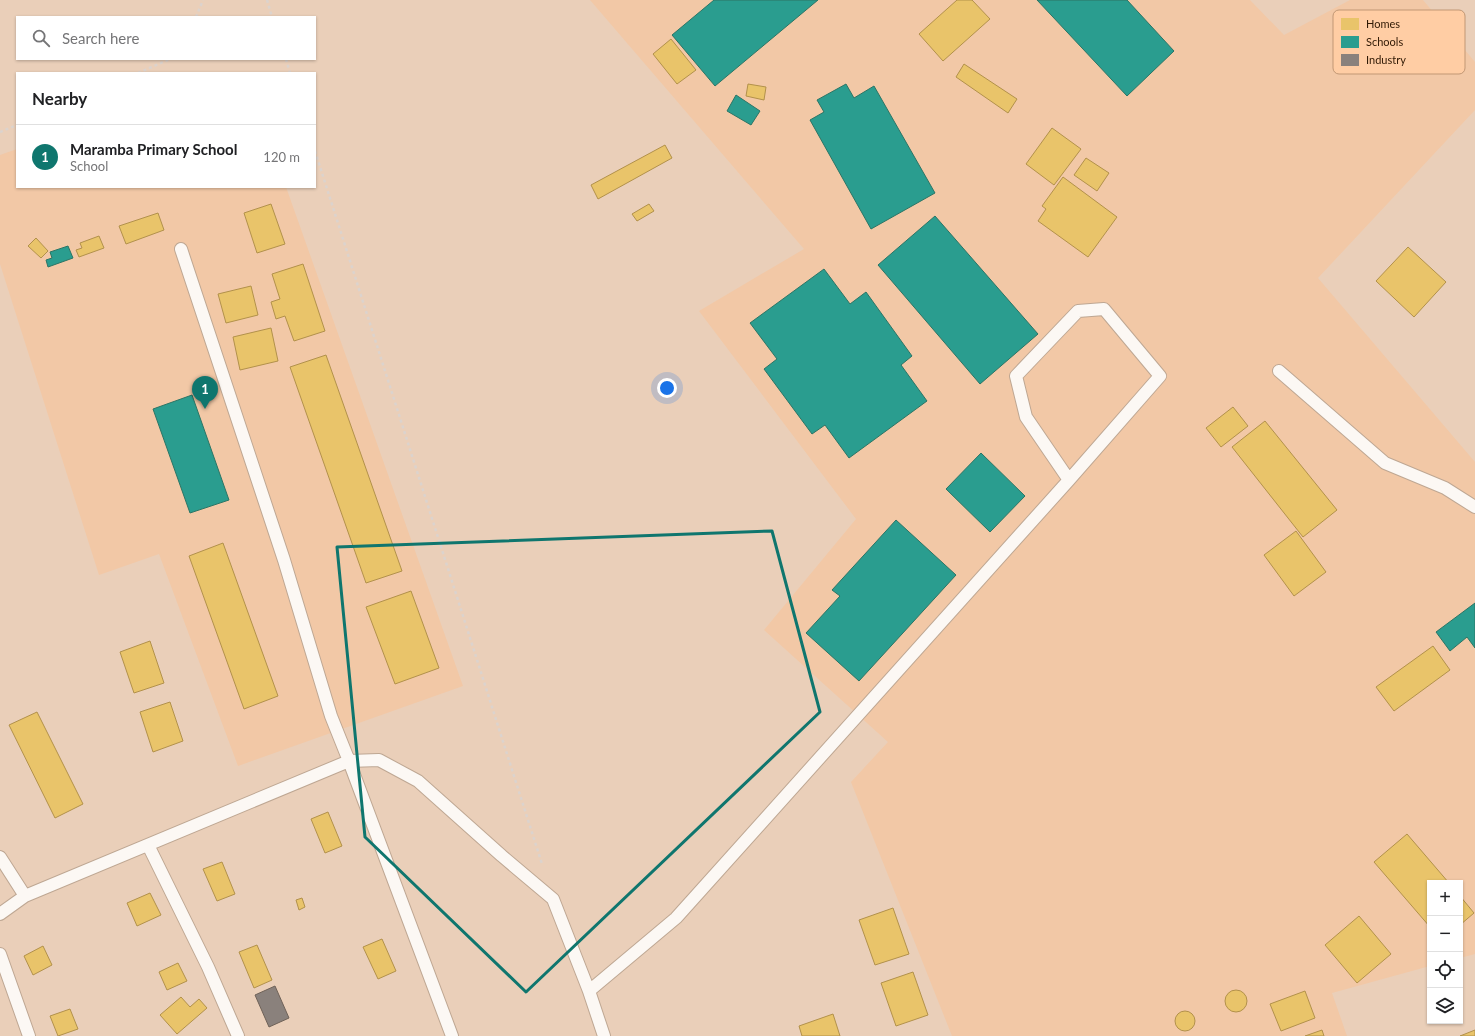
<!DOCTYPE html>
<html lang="en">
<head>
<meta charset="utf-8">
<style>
  body { margin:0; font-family:Lato,sans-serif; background:#f6f6f6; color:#202124 }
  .controls { position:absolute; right:12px; bottom:12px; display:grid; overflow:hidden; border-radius:0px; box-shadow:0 1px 3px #0004 }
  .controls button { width:36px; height:36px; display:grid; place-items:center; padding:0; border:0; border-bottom:1px solid #e0e0e0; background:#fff; color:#202124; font:20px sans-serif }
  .you { position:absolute; left:667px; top:388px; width:14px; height:14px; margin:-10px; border:3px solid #fff; border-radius:50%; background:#1a73e8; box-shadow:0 0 0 6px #1a73e833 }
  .badge { display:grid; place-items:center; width:26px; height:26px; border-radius:50%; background:#0f766e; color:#fff; font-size:13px; font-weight:700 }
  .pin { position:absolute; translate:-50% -33px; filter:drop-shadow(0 1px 2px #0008) }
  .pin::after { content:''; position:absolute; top:21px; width:14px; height:12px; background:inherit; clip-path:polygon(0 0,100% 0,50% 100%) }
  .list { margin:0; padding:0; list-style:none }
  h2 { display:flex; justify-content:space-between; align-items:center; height:52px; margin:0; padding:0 16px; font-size:17px }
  h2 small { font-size:13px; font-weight:400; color:#757577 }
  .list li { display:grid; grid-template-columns:26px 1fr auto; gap:12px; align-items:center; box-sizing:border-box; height:64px; padding:0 16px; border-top:1px solid #e0e0e0 }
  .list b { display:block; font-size:15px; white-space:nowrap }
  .list p { margin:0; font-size:13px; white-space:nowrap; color:#757577 }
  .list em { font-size:13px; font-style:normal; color:#757577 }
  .icon { flex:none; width:22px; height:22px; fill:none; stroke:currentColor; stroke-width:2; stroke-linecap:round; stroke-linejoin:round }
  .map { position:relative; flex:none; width:1475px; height:1036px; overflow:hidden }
  .search { position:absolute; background:#fff; box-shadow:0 1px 3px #0004; left:16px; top:16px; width:300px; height:44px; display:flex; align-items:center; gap:10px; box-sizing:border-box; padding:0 14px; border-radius:0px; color:#757577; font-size:15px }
  .panel { position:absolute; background:#fff; box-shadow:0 1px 3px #0004; left:16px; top:72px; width:300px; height:116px; border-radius:0px }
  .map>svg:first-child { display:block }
</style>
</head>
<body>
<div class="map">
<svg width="1475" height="1036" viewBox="0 0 1475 1036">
  <rect width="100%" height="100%" fill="#eacfb9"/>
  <!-- built -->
  <path fill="#f2c8a6" d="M590,0H1250L1284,35L1350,0H1423L1475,62V110L1318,278L1475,462V954L1460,958V883H1430V966L1332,993L1347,1036H952L851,782L888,742L764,630L856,519L699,311L804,249Z
    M17,149V187H286L463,686L238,766L159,554L99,575L0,264V155Z"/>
  <!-- homes -->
  <path fill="#e9c46a" stroke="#b2914b" d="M957,0H972L990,19L943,61L919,34Z
    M671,39L696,70L677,84L653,54Z
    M964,64L1017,99L1008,113L956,77Z
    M748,84L766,87L764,100L746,96Z
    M1052,128L1081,149L1054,185L1026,164Z
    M665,145L672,158L598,199L591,185Z
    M1086,158L1109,173L1097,191L1074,175Z
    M1063,177L1117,217L1088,257L1038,221L1046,209L1042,206Z
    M271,204L285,244L257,253L244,213Z
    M649,204L654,211L637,221L632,214Z
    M158,213L164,230L126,244L119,226Z
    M99,236L104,248L79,257L76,250L82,248L80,243Z
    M36,238L48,251L41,258L28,246Z
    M1408,247L1446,282L1414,317L1376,281Z
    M303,264L325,331L294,341L285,316L276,319L271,302L280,299L272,274Z
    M251,286L258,315L226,323L218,294Z
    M271,328L278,361L240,370L233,337Z
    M326,355L402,571L366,583L290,367Z
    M1233,407L1248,426L1221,447L1206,428Z
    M1265,421L1337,510L1303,537L1232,447Z
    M1296,531L1326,572L1294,596L1264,555Z
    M223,543L278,696L244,709L189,556Z
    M411,591L439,668L395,684L366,607Z
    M150,641L164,683L134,693L120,652Z
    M1433,646L1450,670L1394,711L1376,687Z
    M170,702L183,741L153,752L140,712Z
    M37,712L83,804L55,818L9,725Z
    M328,812L342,846L325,853L311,819Z
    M1407,834L1449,883H1430V927L1374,862Z
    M222,862L235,894L217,901L203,869Z
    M150,893L161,915L137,926L127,903Z
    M1460,896L1474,913L1460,925Z
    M302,898L305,907L299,910L296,900Z
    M893,908L909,954L875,965L859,920Z
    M1359,916L1391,954L1357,983L1325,945Z
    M382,939L396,971L378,979L363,947Z
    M257,945L272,980L254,988L239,952Z
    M43,946L52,965L33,975L24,956Z
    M178,963L187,981L167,990L159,972Z
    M913,972L928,1015L896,1026L881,983Z
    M1225 1001a11 11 0 1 1 22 0a11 11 0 1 1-22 0Z
    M1305,991L1315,1018L1281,1031L1270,1004Z
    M181,997L190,1007L199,999L207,1008L177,1034L160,1015Z
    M70,1009L78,1029L58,1036L50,1016Z
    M1175 1021a10 10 0 1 1 20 0a10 10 0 1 1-20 0Z
    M833,1014L840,1036H802L799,1026Z
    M1322,1030L1324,1036H1305Z
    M1475,1030V1036H1460Z"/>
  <!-- schools -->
  <path fill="#2a9d8f" stroke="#2c7565" d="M714,0H818L715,86L672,35Z
    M1037,0H1127L1174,51L1127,96Z
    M846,84L854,98L874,86L935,193L871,229L810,120L824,112L817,100Z
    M736,95L760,111L751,125L727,111Z
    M935,216L1038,334L980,384L878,265Z
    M68,246L73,258L48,267L46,260L52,258L50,252Z
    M824,269L850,304L866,292L912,356L901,365L927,401L849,458L825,425L812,434L764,369L777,359L750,323Z
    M192,395L229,500L190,513L153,409Z
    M981,453L1025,496L990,532L946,489Z
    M896,520L956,575L859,681L806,633L840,596L832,590Z
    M1475,603V648L1467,637L1450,651L1436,632Z"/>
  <!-- industry -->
  <path fill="#8a817c" stroke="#6f6258" d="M275,986L289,1018L269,1027L255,995Z"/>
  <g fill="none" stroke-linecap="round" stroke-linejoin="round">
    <defs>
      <path id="service" d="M181,249L284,560L331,716L349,761L452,1036
        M1279,371L1385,463L1445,488L1475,507
        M148,845L208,967L238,1036
        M0,857L25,896
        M0,914L25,896L349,761L379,760L418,781L502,856L553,899L589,991L604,1036
        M0,954L29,1036
        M589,991L676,918L1069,480L1160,376L1104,309L1078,311L1016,376L1026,417L1069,480"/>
    </defs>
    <!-- service casing -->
    <use href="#service" stroke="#bea793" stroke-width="14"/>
    <!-- path -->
    <path stroke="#dcd3cd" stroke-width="2.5" stroke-dasharray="3 3" stroke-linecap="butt" d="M267,0L272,17
      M196,17L203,0
      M286,59L290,73
      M138,73L170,59
      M0,132L17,125
      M315,151L542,864"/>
    <!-- service -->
    <use href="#service" stroke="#fcf8f4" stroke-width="12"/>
  </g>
  <!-- marked area -->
  <path fill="none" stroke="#0f766e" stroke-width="3" stroke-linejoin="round" d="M772,531L820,712L526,992L365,837L337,547Z"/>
  <!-- legend -->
  <rect x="1333" y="10" width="132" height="64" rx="6" fill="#ffcda4" stroke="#c19774" stroke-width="1"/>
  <rect x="1341" y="18" width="18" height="12" fill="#e9c46a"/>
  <rect x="1341" y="36" width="18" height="12" fill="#2a9d8f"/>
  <rect x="1341" y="54" width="18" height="12" fill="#8a817c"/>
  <g font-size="11" fill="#301904">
    <text x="1366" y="28">Homes</text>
    <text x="1366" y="46">Schools</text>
    <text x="1366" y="64">Industry</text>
  </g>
</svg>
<div class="controls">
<button>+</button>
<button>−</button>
<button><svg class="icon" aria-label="locate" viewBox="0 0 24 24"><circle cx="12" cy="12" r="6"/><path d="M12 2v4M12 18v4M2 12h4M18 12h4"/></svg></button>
<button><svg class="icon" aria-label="layers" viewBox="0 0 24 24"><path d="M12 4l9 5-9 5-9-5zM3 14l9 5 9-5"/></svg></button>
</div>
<div class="you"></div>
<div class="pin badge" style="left:205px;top:409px">1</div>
<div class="search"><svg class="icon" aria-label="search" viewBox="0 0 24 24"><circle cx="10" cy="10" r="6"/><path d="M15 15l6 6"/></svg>Search here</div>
<section class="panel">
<h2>Nearby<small></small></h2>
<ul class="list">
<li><span class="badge">1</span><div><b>Maramba Primary School</b><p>School</p></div><em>120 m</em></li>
</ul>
</section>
</div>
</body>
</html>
